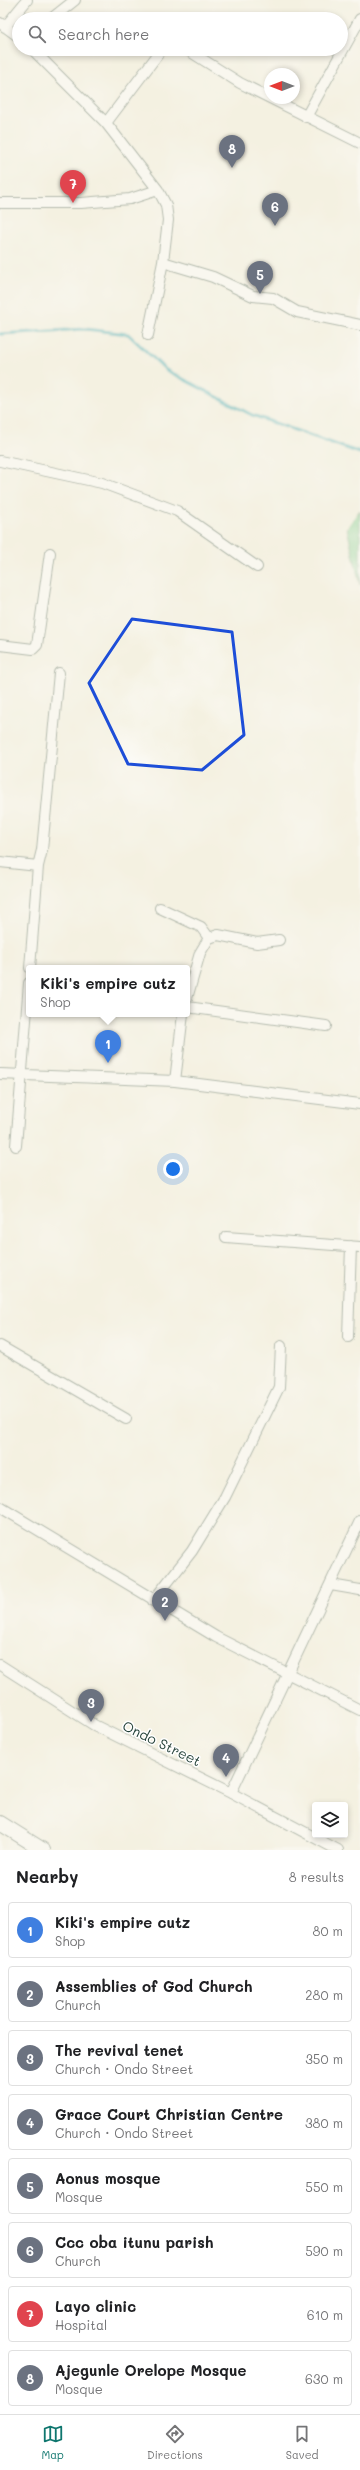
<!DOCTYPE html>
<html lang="en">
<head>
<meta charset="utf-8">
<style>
  body { margin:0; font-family:Mali,sans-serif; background:#f2f2f2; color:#202124 }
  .controls { position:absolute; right:12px; bottom:12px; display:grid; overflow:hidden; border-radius:4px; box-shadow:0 2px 6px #0003 }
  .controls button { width:36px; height:36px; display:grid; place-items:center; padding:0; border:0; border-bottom:1px solid #e0e0e0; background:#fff; color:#202124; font:20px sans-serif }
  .compass { position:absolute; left:264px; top:68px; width:36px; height:36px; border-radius:50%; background:#fff; box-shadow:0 2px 6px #0003; rotate:270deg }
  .you { position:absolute; left:173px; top:1169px; width:14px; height:14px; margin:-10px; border:3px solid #fff; border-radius:50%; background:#1a73e8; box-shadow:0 0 0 6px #1a73e833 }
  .badge { display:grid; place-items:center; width:26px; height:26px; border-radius:50%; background:#0f766e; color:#fff; font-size:13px; font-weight:700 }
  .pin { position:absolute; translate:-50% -33px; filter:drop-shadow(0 1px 2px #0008) }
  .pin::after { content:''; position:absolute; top:21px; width:14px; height:12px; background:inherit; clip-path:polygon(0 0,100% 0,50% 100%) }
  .popup { position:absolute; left:26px; top:965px; width:164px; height:52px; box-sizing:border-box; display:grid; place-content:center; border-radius:4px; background:#fff; filter:drop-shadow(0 1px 3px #0005); font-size:13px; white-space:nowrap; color:#757577 }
  .popup b { font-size:15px; color:#202124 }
  .popup::after { content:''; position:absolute; left:50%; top:100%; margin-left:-8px; border:8px solid transparent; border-top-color:#fff }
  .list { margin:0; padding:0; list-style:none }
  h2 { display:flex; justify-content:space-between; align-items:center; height:52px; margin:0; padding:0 16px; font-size:17px }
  h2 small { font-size:13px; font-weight:400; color:#757577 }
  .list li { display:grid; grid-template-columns:26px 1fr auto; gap:12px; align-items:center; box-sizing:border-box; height:56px; margin:0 8px 8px; padding:0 8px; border:1px solid #e0e0e0; border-radius:4px }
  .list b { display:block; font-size:15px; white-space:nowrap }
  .list p { margin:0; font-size:13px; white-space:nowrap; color:#757577 }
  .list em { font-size:13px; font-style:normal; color:#757577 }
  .icon { flex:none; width:22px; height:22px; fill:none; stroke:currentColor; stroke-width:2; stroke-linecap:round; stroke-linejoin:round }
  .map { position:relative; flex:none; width:360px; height:1850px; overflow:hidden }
  .search { position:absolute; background:#fff; box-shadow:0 2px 6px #0003; left:12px; right:12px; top:12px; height:44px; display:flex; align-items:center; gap:10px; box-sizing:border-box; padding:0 14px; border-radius:22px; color:#757577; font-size:15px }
  .sheet { height:564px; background:#fff }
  nav { display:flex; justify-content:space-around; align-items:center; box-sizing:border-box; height:56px; border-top:1px solid #e0e0e0; background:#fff; font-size:11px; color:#757577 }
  nav a { display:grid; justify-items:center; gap:2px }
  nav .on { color:#0f766e }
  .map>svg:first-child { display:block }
</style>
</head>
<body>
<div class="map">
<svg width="360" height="1850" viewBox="0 0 360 1850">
  <rect width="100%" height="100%" fill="#fff"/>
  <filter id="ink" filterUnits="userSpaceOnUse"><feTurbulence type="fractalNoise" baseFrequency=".025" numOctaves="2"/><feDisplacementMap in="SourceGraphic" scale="8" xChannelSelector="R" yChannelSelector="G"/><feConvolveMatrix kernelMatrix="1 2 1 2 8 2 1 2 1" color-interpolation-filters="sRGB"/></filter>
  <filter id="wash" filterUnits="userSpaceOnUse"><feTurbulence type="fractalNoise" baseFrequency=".012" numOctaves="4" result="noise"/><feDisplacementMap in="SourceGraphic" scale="16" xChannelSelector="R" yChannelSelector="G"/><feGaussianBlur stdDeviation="0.9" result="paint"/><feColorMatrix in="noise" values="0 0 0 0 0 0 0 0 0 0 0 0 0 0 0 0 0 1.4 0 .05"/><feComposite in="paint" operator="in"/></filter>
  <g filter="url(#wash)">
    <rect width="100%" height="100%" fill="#f4f1e1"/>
    <!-- green -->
    <path fill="#7ecd8d" stroke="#4e8560" d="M360,510V585L347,528Z"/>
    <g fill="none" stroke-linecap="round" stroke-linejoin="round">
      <!-- stream -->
      <path stroke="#39aab6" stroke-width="3" d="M0,334L85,329L128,334L166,370L252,415L360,453"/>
    </g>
  </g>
  <g filter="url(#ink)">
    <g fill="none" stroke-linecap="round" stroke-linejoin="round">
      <defs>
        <path id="street" d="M51,19L75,0
          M0,23L19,37
          M5,27L27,0
          M32,49L106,123L158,190L166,205L168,220L163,262L148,335
          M186,49L240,83L360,143
          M306,117L360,19
          M106,123L162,49
          M0,203H81L130,199L158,190
          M163,262L213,277L253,296L273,298L297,312L360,325
          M0,461L102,483L177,511L257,567
          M0,645L33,649L37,645L50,553
          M0,862L38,866
          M160,908L201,927L209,938
          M30,968L38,866L42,850L59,673
          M187,998L200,953L209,938L218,935L257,943L279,940
          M187,1007L326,1026
          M0,1074L175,1081L360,1104
          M175,1081L183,1014
          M16,1146L29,983
          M226,1237L360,1247
          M348,1337L351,1246
          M0,1346L126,1419
          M0,1507L216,1637L360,1710
          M331,1585L360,1590
          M153,1601L192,1551L225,1497L279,1387L281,1346
          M0,1665L94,1725L231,1793L338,1850
          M231,1793L360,1521"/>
        <path id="secondary" d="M0,1823L43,1850"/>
      </defs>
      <!-- street casing -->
      <use href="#street" stroke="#6a7c71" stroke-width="12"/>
      <!-- secondary casing -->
      <use href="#secondary" stroke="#6a7c71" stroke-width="16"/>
      <!-- street -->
      <use href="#street" stroke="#fff" stroke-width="10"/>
      <!-- secondary -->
      <use href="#secondary" stroke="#fff" stroke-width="14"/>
    </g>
  </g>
  <!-- marked area -->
  <path d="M0 0H360V1850H0ZM132,619L232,632L244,735L202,770L128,764L89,683Z" fill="#f4f1e1" fill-opacity=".55" fill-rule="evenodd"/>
  <path fill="none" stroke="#1d4ed8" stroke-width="3" stroke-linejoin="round" d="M132,619L232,632L244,735L202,770L128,764L89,683Z"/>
  <g text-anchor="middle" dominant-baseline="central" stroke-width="3" stroke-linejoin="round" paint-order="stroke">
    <!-- street labels -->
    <g font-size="14" fill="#1f3d34" stroke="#fff">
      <text transform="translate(162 1743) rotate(26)">Ondo Street</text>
    </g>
  </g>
</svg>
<div class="controls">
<button><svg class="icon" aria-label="layers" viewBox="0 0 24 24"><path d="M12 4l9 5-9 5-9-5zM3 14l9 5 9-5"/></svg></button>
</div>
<svg class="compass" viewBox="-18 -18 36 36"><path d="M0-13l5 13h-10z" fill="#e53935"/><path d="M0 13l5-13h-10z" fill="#757577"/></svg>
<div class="you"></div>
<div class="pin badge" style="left:108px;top:1063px;background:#3f7fe0">1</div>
<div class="popup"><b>Kiki's empire cutz</b>Shop</div>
<div class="pin badge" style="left:165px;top:1621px;background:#6b7280">2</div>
<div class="pin badge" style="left:91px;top:1722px;background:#6b7280">3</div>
<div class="pin badge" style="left:226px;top:1777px;background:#6b7280">4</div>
<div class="pin badge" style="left:260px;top:294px;background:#6b7280">5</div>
<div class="pin badge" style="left:275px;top:226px;background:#6b7280">6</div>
<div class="pin badge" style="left:73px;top:203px;background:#e0444e">7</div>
<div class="pin badge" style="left:232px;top:168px;background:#6b7280">8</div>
<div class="search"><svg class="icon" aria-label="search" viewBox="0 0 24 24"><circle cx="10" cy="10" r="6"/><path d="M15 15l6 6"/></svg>Search here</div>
</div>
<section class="sheet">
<h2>Nearby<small>8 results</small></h2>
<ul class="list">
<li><span class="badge" style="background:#3f7fe0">1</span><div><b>Kiki's empire cutz</b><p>Shop</p></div><em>80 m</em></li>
<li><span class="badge" style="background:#6b7280">2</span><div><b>Assemblies of God Church</b><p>Church</p></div><em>280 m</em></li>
<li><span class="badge" style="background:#6b7280">3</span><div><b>The revival tenet</b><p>Church · Ondo Street</p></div><em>350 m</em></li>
<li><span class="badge" style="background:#6b7280">4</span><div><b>Grace Court Christian Centre</b><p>Church · Ondo Street</p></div><em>380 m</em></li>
<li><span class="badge" style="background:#6b7280">5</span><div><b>Aonus mosque</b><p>Mosque</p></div><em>550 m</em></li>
<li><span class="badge" style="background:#6b7280">6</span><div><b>Ccc oba itunu parish</b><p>Church</p></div><em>590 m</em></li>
<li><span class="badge" style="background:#e0444e">7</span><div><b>Layo clinic</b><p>Hospital</p></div><em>610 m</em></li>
<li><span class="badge" style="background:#6b7280">8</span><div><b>Ajegunle Orelope Mosque</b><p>Mosque</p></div><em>630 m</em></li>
</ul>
</section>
<nav>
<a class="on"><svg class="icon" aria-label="map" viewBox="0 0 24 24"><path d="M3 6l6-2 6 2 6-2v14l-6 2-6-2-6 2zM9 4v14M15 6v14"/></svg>Map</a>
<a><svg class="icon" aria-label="directions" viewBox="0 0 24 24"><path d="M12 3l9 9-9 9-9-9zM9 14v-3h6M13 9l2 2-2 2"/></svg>Directions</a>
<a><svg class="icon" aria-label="saved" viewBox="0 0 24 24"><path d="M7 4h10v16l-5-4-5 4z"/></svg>Saved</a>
</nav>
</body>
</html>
